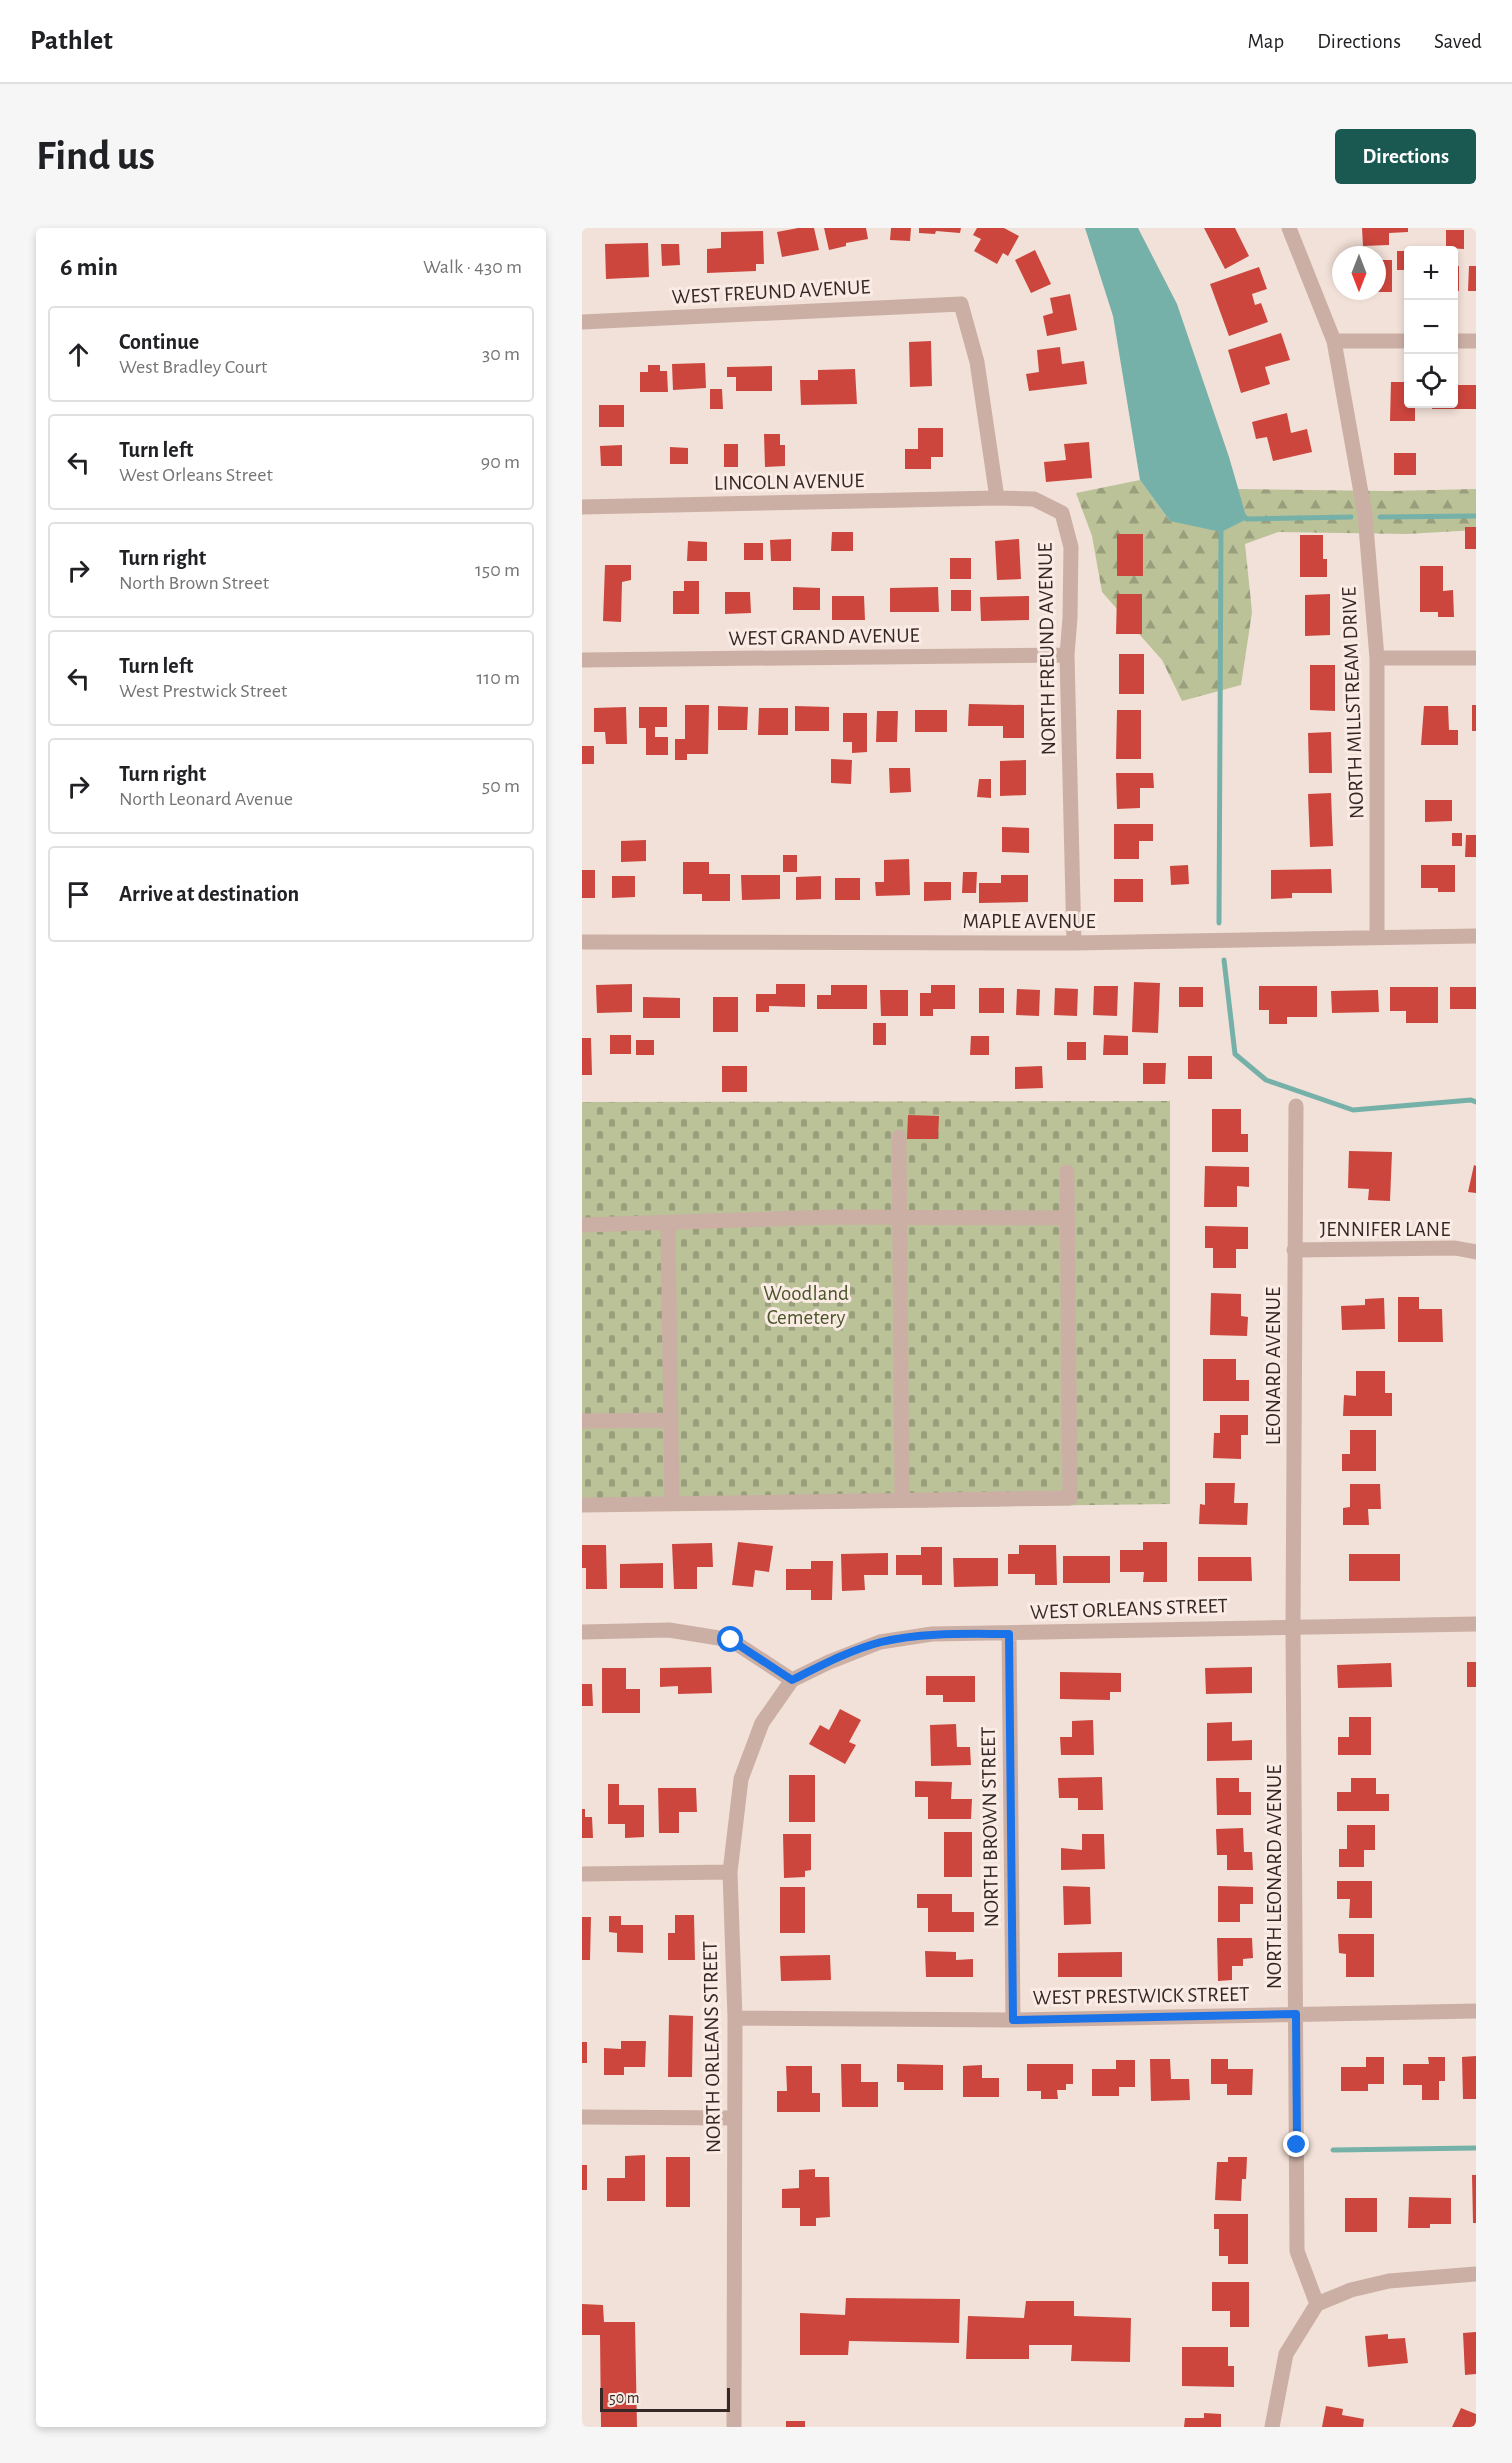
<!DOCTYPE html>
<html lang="en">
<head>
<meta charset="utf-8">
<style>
  body { margin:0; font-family:"Alegreya Sans",sans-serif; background:#f6f6f6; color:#202124 }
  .controls { position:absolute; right:18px; top:18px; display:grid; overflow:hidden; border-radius:6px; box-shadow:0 3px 9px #0003 }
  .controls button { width:54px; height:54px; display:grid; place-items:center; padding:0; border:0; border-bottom:2px solid #e0e0e0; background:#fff; color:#202124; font:30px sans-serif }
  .compass { position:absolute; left:750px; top:18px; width:54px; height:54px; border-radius:50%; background:#fff; box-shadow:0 3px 9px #0003; rotate:180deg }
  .scale { position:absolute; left:18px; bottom:15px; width:130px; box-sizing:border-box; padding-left:6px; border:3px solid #362826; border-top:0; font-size:16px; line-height:21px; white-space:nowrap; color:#362826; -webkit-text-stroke:4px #faece5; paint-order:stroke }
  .stop { position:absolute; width:18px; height:18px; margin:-14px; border:4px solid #1a73e8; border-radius:50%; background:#fff }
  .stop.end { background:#1a73e8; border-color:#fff; box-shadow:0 2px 6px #0008 }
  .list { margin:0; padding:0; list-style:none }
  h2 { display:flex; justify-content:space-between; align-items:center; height:78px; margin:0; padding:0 24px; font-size:26px }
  h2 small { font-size:20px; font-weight:400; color:#757577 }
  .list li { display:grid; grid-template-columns:39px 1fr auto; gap:18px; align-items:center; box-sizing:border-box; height:96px; margin:0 12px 12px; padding:0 12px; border:2px solid #e0e0e0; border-radius:6px }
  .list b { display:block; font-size:22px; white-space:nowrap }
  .list p { margin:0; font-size:20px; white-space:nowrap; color:#757577 }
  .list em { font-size:20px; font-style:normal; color:#757577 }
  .icon { flex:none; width:33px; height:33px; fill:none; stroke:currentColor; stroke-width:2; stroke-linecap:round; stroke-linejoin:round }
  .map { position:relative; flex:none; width:894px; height:2199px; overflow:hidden; border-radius:6px }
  header { display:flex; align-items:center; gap:36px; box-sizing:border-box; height:84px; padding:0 30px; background:#fff; border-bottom:2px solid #e0e0e0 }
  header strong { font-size:28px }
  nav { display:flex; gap:33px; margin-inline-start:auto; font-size:21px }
  .intro { display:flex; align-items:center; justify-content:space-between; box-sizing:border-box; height:144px; padding:0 36px }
  h1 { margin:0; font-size:42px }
  .button { padding:15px 27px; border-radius:6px; background:#1a5952; color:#fff; font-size:21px; font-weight:700 }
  main { display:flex; gap:36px; padding:0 36px }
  aside { flex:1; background:#fff; border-radius:6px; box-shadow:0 3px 9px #0003 }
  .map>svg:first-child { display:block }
</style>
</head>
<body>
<header>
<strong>Pathlet</strong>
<nav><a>Map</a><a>Directions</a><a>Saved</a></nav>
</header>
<div class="intro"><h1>Find us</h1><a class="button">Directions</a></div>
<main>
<aside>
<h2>6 min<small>Walk · 430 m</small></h2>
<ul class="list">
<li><svg class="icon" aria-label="ahead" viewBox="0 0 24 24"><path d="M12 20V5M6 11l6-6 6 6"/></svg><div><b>Continue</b><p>West Bradley Court</p></div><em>30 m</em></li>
<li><svg class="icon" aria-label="left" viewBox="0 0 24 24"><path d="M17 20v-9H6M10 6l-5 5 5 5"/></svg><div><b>Turn left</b><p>West Orleans Street</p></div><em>90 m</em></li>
<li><svg class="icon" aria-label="right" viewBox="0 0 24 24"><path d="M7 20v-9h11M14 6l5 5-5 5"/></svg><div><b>Turn right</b><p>North Brown Street</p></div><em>150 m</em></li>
<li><svg class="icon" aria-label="left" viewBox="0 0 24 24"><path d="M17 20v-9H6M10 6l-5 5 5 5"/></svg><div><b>Turn left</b><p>West Prestwick Street</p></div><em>110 m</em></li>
<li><svg class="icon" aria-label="right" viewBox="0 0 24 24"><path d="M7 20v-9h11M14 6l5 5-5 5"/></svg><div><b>Turn right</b><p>North Leonard Avenue</p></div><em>50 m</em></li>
<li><svg class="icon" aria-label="arrive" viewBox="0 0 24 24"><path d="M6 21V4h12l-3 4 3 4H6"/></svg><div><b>Arrive at destination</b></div></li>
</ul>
</aside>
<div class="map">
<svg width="894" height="2199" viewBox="0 0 894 2199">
  <defs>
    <pattern id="forest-firs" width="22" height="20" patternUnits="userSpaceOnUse" patternTransform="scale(1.5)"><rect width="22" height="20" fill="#bbc298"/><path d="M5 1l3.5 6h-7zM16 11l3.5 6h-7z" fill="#999e7c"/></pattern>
    <pattern id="cemetery-stones" width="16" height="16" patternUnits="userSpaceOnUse" patternTransform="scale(1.5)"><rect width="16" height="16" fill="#bbc298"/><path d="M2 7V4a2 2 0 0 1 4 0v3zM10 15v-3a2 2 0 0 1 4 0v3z" fill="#999e7c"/></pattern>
  </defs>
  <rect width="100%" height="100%" fill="#f2e1d8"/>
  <!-- forest -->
  <path fill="url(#forest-firs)" d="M558,252L588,293L665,291L656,261L806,263L894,261V302L825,306L696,304L663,316L670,384L659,457L600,473L580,432L520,364L510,308L494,265Z"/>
  <!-- cemetery -->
  <path fill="url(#cemetery-stones)" d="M588,873V1276L0,1284V874Z"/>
  <!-- water -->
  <path fill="#76b1a9" d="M503,0H556L595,76L647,229L665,291L639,304L588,293L558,252L531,88Z"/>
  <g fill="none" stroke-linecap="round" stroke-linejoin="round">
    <!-- stream -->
    <path stroke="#76b1a9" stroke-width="5" d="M659,286L665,291L769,289
      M798,289L894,288
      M636,298L639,304L637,695
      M642,732L653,826L684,852L771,882L889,872L894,874
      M751,1922L894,1920"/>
  </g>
  <!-- building -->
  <path fill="#cc463d" d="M216,0H232L237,22L200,29L195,4Z
    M242,0H284L286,11L264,15V18L247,22Z
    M309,0H329L328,13L308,12Z
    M337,0H379L378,5L354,3L353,6L337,5Z
    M395,0H422L437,8L426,28L421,25L415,36L392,23L399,11L391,7Z
    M622,0H653L667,28L643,41Z
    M780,0H826V4L807,5V17L781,18Z
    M864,2H882V21L864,20Z
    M181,3L182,36H174V43L125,45V21L139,20V4Z
    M66,15L67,49L24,51L23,16Z
    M79,16H97L98,37L80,38Z
    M453,22L469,56L449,65L433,32Z
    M815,23H826V42H815Z
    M795,32H810V64H795Z
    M872,38H877V63H872Z
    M887,38H894V63H886Z
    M677,39L685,61L670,66L673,77L679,75L686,94L647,108L628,56Z
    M488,66L495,102L465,108L461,88L471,85L468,70Z
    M699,105L708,132L683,139L688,156L659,165L646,122Z
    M349,113L350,158L328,159L327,114Z
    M478,119L480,136L502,133L505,156L447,163L444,146L457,144L455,122Z
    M123,135L124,160L91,162L90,136Z
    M66,137H78V143H85L86,164H58V144H66Z
    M190,138V163H154V149H145V139Z
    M273,141L275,176L219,177L218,152H236V142Z
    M809,154H826V176H833V193H808Z
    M872,157H894V181H850V176H872Z
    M128,161H140L141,181H128Z
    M17,177H42V199H17Z
    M705,185L709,205L725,201L730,224L691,233L685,209L674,211L670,194Z
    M336,200H361V229H349V241H323V221H336Z
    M182,206H198V217H203V238L183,239Z
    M507,214L510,250L464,254L462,234L484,232L482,216Z
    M142,216H156V239H142Z
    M40,217V238H19L18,218Z
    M88,219L106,220V236H88Z
    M812,225H834V247H812Z
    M883,299H894V321H883Z
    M250,304H271V323H249Z
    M535,306H561V348H535Z
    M718,307H741V331H745V349H718Z
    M209,311V333H189L188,312Z
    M437,311L439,351L415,352L413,313Z
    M106,313L125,314V333H105Z
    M162,315H181V332H162Z
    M368,330H389V351H368Z
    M23,337H49V352L40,354L39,394L21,393Z
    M838,338H861V363L871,362L872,389H856V384H838Z
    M102,353H117V386H91V363H102Z
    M211,359L238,360V382H211Z
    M356,359L357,384H308V360Z
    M369,362H389V383H369Z
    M143,364H168L169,385L143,386Z
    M535,366H560V406H534Z
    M748,366V407L723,408V367Z
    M250,368H282L283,392H250Z
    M447,368V392L399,393L398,369Z
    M537,426H562V466H537Z
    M728,437H753V483L728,482Z
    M387,476L442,477V510H421V498H386Z
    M103,477H127L126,526H105V532H93V511H103Z
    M890,477H894V503H890Z
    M136,478L166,479L165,502H136Z
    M213,478L247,479V503H213Z
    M842,478H866L867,502H876V517H839Z
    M44,479L45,516H24L23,504H12V480Z
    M57,479H85V499H73V509H86V527H64V500H57Z
    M177,480H206V507H176Z
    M333,482H365V504H333Z
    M535,482H559V531H534Z
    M295,483H316L315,514H294Z
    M261,485H285V524L270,525V514H261Z
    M749,504L750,545H727L726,505Z
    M0,518H12V536H0Z
    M249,531L270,532L269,556L249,555Z
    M444,532V567L418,568V533Z
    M307,540H328L329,564L308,565Z
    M534,545H571L572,560H558V580L535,581Z
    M397,551H409V570L395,569Z
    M749,565L751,618L728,619L726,566Z
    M843,572H870V593L843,594Z
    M532,596H571V613H557V631H532Z
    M420,599L447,600V625L420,624Z
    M870,605H880V618H870Z
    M884,607H894V629H883Z
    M64,612V633L39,634V613Z
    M201,627H215V644H201Z
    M327,631L328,667L294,668L293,654H302V632Z
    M101,634H127V646H148V673H120V666H101Z
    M606,637L607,656L589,657L588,638Z
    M839,637H873V664H856V660H839Z
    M749,641L750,665H710V670L689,671V642Z
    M0,642H13V670H0Z
    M381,644H395L394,665H380Z
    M159,647H198V671L160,672Z
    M419,647H446V674L397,675V655H419Z
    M30,648H53V669L30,670Z
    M239,648V671L214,672V649Z
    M253,650H278V672H253Z
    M532,651H561V674H532Z
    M342,654H369V672L342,673Z
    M552,754L578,755L576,805L550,804Z
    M50,756V784L15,785L14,757Z
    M194,756H223V779L187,778V784H174V766H194Z
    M249,757H285V781H235V767H249Z
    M349,757H373V781H351V788H338V765H349Z
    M512,758H536L535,788L511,787Z
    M677,758H735V789H705V796H687V782H677Z
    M597,759H621V779H597Z
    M808,759H856V795H824V783H808Z
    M868,759H894V781H868Z
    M397,760H422V785H397Z
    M473,760L496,761L495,788L472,787Z
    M435,761L458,762L457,788L434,787Z
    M298,762H326V788H299Z
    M796,762L797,784L750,785L749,763Z
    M61,769L98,770V790H61Z
    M131,769H156V804H131Z
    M291,795H304V817H291Z
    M28,807H49V826H28Z
    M522,807L546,808V827H521Z
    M389,808H407V827H388Z
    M0,810H9L10,847H0Z
    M54,812H72V827H54Z
    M485,814H504V832H485Z
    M606,828H630V851H606Z
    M561,835H584L583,856H561Z
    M140,838H165V864H140Z
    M460,838L461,860L433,861V839Z
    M630,881H659V906H666V924H630Z
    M326,887L357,888L356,911H325Z
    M767,923L810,924L808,973L786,972L787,961L766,960Z
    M892,937L894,938V965L886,964Z
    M623,938L667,939V959L655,958V979H622Z
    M623,998L666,999V1021H654V1040H631V1020H623Z
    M629,1065L659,1066V1088L666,1089L665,1108L628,1107Z
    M816,1069H837V1081H860L861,1114H816Z
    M802,1070L803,1101L760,1102L759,1078L783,1077V1071Z
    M621,1131H654V1152H667V1173H621Z
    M774,1143H803V1165H810V1188H761L762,1167L774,1168Z
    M638,1187H666V1207H659V1231L631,1230L632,1205H638Z
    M768,1202H794V1243H760V1226H768Z
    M623,1255H653L652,1275H666L665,1297L617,1296L618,1276L623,1277Z
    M768,1256H798L799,1281H786L787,1297H761V1280L768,1279Z
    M156,1314L191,1318L187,1344L173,1342L171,1359L150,1357Z
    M561,1314H585V1354H561L562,1344H538V1322H561Z
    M130,1315L131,1339H115V1361H92L90,1316Z
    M0,1317H24L25,1361H4V1340H0Z
    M437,1317H474L475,1357H453V1346H426V1326H437Z
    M339,1319H360V1357H340V1347H314V1327H339Z
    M306,1325V1347H282L283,1362L260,1363L259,1326Z
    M767,1326H818V1353H767Z
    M481,1328H528V1355H481Z
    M616,1329H669L670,1353H616Z
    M371,1330H416V1358L372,1359Z
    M229,1333H251L250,1372H229V1362H204V1341H229Z
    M81,1335V1360H38V1336Z
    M885,1434H894V1459H885Z
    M809,1435L810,1459L756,1460L755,1437Z
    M129,1439L130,1465L96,1466V1458L78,1459V1440Z
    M670,1439V1465L624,1466L623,1440Z
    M20,1440H44V1461H58V1485H20Z
    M478,1444L539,1445V1464H528V1472L478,1471Z
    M344,1448H393V1474H361V1467H344Z
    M0,1456H10L11,1478H0Z
    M258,1481L279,1492L267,1514L274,1517L263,1536L227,1516L238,1497L247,1502Z
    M767,1489H789V1527H756V1509H767Z
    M511,1492L512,1527H479L478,1509H490V1493Z
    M650,1494V1513L670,1512V1532L625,1533V1495Z
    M374,1496L375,1519H388L389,1537L349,1538L348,1497Z
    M207,1547H233V1594H207Z
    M520,1549L521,1582H496V1570H477L476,1550Z
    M634,1550H657V1564H669V1587H635Z
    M769,1550H794V1566H807V1583H755V1564H769Z
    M333,1553L370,1554L369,1571H390L389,1591H346V1569H333Z
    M26,1556H37V1577H62V1609L43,1610V1596H26Z
    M76,1560H114L115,1584H97V1605H77Z
    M0,1581H3V1589H10L11,1610H0Z
    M765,1597H793V1622H782V1639H757V1621H765Z
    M661,1600L662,1624H670L671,1642H645V1627H635L634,1601Z
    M362,1604H390V1649H362Z
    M201,1606H229V1642L223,1643V1649L202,1650Z
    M500,1606H522L523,1641L479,1642V1620L500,1622Z
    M755,1653H790V1690H767L768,1671H755Z
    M481,1658L508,1659L509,1696L482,1697Z
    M636,1658L671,1659V1676H658V1694H636Z
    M198,1659H223V1705H198Z
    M335,1666H370V1684H392V1704H346V1680H335Z
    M93,1687H112L113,1732H86V1705H93Z
    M27,1688H39V1697H61V1725L35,1724V1705L27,1704Z
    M0,1689H9L8,1732H0Z
    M756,1706H792V1749H764V1726L757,1725Z
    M635,1710H670L671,1730L661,1731V1738H650V1752L636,1753Z
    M343,1723L374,1724V1732L391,1731V1749H344Z
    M540,1724V1749H476V1725Z
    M248,1727L249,1752L199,1753L198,1728Z
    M87,1787L111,1788L110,1849H86Z
    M39,1813H64L63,1839H42V1847H22V1820L39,1821Z
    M0,1814H5V1835H0Z
    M894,1828V1871H881L880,1829Z
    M784,1829H802V1856H786V1863H759V1839H784Z
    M846,1829H863V1853H857V1872H840V1857H821V1836H847Z
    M568,1831H588L589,1851H607L608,1872L569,1873Z
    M629,1831H646V1841H671L670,1867H645V1856H629Z
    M534,1832H553V1859H537V1868H510V1841H534Z
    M259,1836H279V1854H296V1879H260Z
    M315,1836L361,1837V1862H322V1854H315Z
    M445,1836H491V1856H484V1862H475L476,1871H459V1863H445Z
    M400,1837V1850H417V1869H381V1838Z
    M204,1838H230V1865H238V1884H195V1863H205Z
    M63,1927V1973H25V1950H43V1928Z
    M84,1929H108V1979H84Z
    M646,1929H665L664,1951H660L659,1973L633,1972L635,1934H646Z
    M0,1937H5V1962H0Z
    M233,1941V1949H247L248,1989L234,1990V1998H218V1980H200V1961L217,1960V1942Z
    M890,1947H894V1995H891Z
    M827,1969L869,1970V1996H848V2000H826Z
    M763,1970H795V2004H763Z
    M632,1986H666V2036H646V2028H637V2001H632Z
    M630,2054H667V2099H648V2083H630Z
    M264,2070L378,2071L377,2115L267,2113L266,2127H218V2085L263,2087Z
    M444,2073H492V2088L549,2090L548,2134L489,2133L490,2117H447V2131H384L386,2088L442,2090Z
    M0,2076L21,2077L22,2094H53L55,2199H19L18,2107H0Z
    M894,2104V2146L883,2147L881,2105Z
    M806,2106V2111L823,2110L826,2135L786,2139L783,2108Z
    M600,2119H646V2138H652V2159L600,2158Z
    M744,2178L761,2181L760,2187L782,2191L781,2199H740Z
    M879,2180L894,2186V2199H870Z
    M622,2185L639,2186V2199H602L603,2190H622Z
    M204,2193H223V2199H204Z"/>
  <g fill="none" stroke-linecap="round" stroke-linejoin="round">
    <!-- street -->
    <path stroke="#cbafa4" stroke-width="15" d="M707,0L752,113L783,287L795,430V709
      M0,94L379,76L395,134L415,270L452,271L480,285L489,319L488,390L485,427L492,715
      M752,113H826
      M872,113H894
      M0,279L415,270
      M795,430H894
      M0,432L485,427
      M0,714L492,715L894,708
      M714,878L711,1398L715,2023L735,2076
      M317,909L320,1272
      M86,996L90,1275
      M0,997L255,989L486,990
      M712,1022L873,1020L894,1024
      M0,1193L88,1192
      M0,1277L488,1270L485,944
      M0,1404L87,1402L149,1412L210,1452
      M427,1406L431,1792
      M0,1646L148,1644
      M153,1790L431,1792L894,1783
      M0,1889L152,1890
      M735,2076L769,2062L807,2053L894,2046
      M152,2199L153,1790L148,1644L159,1551L180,1495L210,1452L247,1434L298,1414L350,1406L894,1396
      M690,2199L704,2126L735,2076"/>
  </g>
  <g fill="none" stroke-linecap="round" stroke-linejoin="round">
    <!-- route -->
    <path stroke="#1a73e8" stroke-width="8" d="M149,1412L210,1452C238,1438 268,1422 299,1414C341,1404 384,1406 427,1406L431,1792L714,1786L715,1917"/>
  </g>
  <g text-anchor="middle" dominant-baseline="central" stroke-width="6" stroke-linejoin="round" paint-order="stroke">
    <!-- street labels -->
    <g font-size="21" fill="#362826" stroke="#faece5">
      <text transform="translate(189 64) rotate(-3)">WEST FREUND AVENUE</text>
      <text transform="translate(207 254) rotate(-1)">LINCOLN AVENUE</text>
      <text transform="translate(242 409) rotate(-1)">WEST GRAND AVENUE</text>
      <text transform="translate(465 421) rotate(-91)">NORTH FREUND AVENUE</text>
      <text transform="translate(771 475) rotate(-92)">NORTH MILLSTREAM DRIVE</text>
      <text x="447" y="693">MAPLE AVENUE</text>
      <text x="803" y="1001">JENNIFER LANE</text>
      <text transform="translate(691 1138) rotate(-90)">LEONARD AVENUE</text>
      <text transform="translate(547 1381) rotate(-2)">WEST ORLEANS STREET</text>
      <text transform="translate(408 1599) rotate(-91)">NORTH BROWN STREET</text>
      <text transform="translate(692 1649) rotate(-90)">NORTH LEONARD AVENUE</text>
      <text transform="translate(559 1768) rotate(-1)">WEST PRESTWICK STREET</text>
      <text transform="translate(130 1819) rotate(-91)">NORTH ORLEANS STREET</text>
    </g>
    <!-- park labels -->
    <g font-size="21" fill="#4c5528" stroke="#faece5">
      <text x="224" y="1065">Woodland<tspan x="224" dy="24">Cemetery</tspan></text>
    </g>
  </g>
</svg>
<div class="controls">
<button>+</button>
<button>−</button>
<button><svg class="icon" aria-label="locate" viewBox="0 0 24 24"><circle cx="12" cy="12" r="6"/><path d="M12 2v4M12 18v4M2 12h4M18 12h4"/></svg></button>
</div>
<svg class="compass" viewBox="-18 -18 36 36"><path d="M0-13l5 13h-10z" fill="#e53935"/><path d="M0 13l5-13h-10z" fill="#757577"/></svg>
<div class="scale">50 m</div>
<div class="stop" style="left:149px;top:1412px"></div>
<div class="stop end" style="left:715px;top:1917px"></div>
</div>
</main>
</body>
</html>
